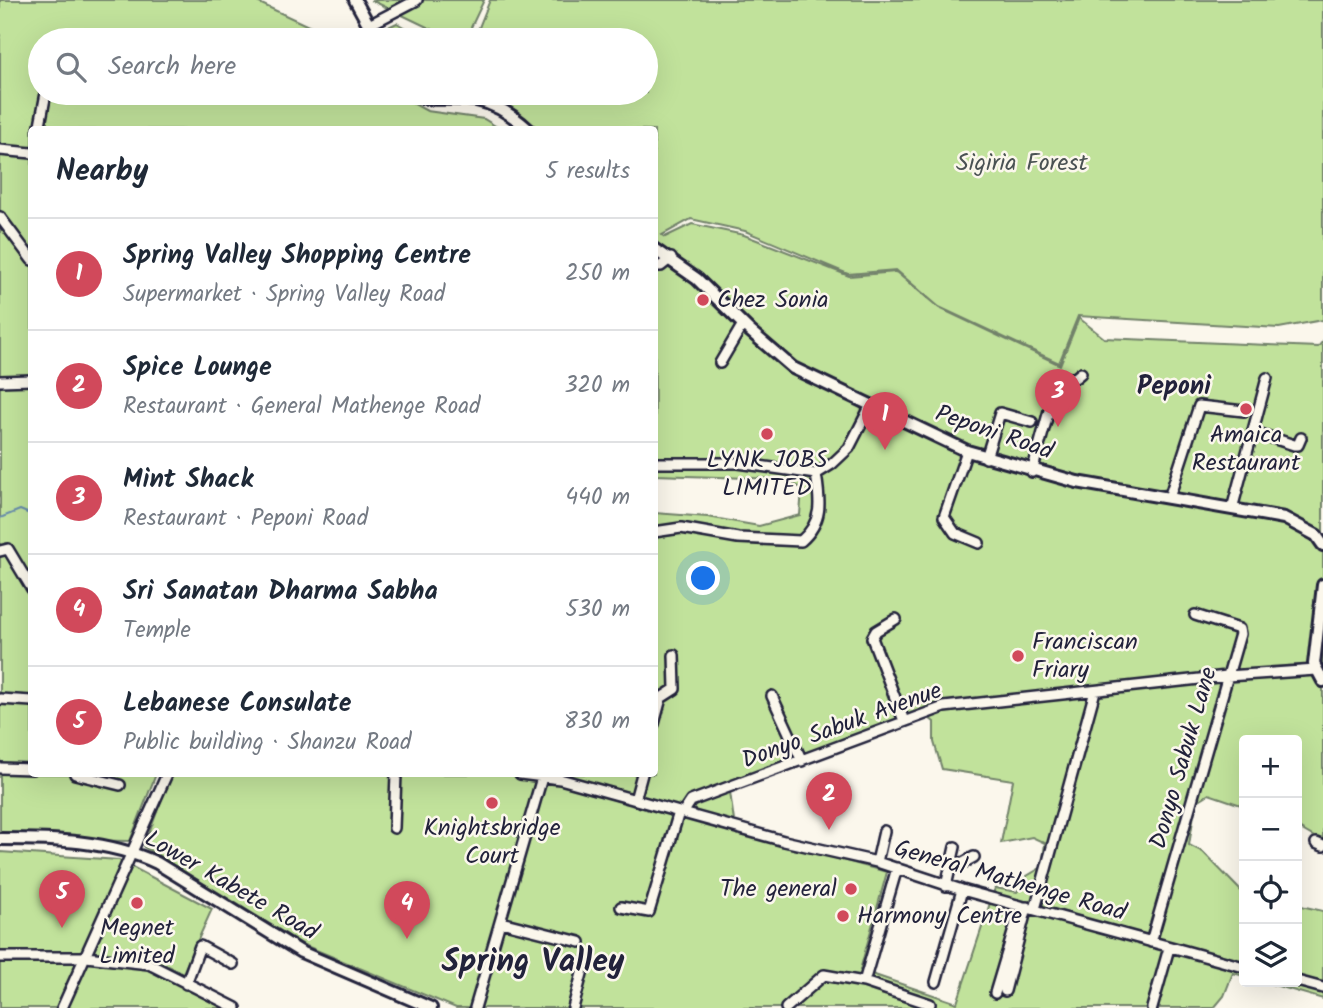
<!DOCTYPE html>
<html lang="en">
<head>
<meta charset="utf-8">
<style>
  body { margin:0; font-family:Kalam,sans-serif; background:#f6f6f7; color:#1f2937 }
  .controls { position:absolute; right:21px; bottom:21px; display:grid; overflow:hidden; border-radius:7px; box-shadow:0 7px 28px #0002 }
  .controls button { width:63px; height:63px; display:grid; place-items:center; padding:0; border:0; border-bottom:2px solid #e0e1e3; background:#fff; color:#1f2937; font:35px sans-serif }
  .you { position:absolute; left:704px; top:579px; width:24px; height:24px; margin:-18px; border:5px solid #fff; border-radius:50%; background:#1a73e8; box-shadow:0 0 0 10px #1a73e833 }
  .badge { display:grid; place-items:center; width:46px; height:46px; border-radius:50%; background:#d1495b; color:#fff; font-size:23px; font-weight:700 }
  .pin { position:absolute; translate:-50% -58px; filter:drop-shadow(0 2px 4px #0008) }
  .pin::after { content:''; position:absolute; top:37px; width:24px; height:21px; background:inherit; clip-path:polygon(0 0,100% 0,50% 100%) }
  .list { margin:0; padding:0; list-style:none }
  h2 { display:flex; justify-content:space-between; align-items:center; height:91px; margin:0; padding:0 28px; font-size:30px }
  h2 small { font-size:23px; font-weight:400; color:#747a83 }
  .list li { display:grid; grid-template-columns:46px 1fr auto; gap:21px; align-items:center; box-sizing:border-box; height:112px; padding:0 28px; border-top:2px solid #e0e1e3 }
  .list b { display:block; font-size:26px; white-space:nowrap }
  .list p { margin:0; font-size:23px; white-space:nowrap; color:#747a83 }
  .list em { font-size:23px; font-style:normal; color:#747a83 }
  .icon { flex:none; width:38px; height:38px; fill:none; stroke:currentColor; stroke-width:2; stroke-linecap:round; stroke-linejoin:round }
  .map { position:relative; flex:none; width:1323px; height:1008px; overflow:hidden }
  .search { position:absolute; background:#fff; box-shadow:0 7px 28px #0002; left:28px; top:28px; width:630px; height:77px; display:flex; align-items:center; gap:18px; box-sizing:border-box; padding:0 24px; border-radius:38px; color:#747a83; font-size:26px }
  .panel { position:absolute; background:#fff; box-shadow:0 7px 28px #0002; left:28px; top:126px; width:630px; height:651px; border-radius:7px }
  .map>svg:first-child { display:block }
</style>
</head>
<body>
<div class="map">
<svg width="1323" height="1008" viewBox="0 0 1323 1008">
  <rect width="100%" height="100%" fill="#fbf7ec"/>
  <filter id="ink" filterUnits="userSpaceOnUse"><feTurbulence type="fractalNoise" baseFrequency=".0143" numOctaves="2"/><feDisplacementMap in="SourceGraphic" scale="14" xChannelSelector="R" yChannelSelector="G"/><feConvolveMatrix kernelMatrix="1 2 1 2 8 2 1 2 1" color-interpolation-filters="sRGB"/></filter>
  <g filter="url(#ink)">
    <!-- green -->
    <path fill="#c1e29b" stroke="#72826b" stroke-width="2" fill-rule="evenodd" d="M0,0H253L315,29L319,40H40V93H394L427,111L484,119L500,129L32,130V774H156L130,841L0,839Z
      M371,0H484L465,40H454Z
      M490,0H1323V320L1279,328L1078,316L1059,363L939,307L896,270L848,274L745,231L691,219L662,235L665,237L692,224L744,235L849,276L896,272L939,308L1060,365L1079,318L1104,338L1318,347L1323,341V842L1297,827V740H1244V806L1209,794L1196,802L1189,845L1203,852L1244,894V976L1233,973L1224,996L1214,1008H456L304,945L144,847L171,774H654L655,513L708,517L759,526L800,515L802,488L780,479L655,475L654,130L535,129L510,109L420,93H646V40H474ZM929,718L934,722V742L942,769L1013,780L1001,843L1032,837L1045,843L1042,867L1027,876L1017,892L995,888L957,1003L860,970L887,872L749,835L734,821L730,792Z
      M397,23L425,40H388L382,30Z
      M0,852L119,860L212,909L183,973L152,958L110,957L84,952L57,1008H0Z
      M1297,905L1323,911V999L1264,982H1297Z
      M87,960L142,967L232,1008H67Z"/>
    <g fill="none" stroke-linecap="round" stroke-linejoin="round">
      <!-- stream -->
      <path stroke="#688dac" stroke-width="2" d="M0,518L20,510L32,515"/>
      <defs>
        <path id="minor" d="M371,24L417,0
          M39,130L46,93
          M0,150L32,153
          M0,217L32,260
          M654,266H661L671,258
          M720,363L743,324
          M0,381L32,380
          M1254,432L1294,445H1298L1301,438
          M967,451L944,517L955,533L979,543
          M986,458L1000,413L1032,422
          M654,463H738L816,474L832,464L849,448L871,405
          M1032,472L1058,378H1075L1081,373
          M1169,498L1199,406L1244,411
          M1232,509L1267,378
          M654,532L681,528L738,538L801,541C824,521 820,500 816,474
          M0,551L8,549L32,589
          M896,619L876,631L872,638L904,721
          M772,696L802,761
          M0,699L32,701
          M654,724L661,698L675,689L674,655
          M0,768L32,769
          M75,774L120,785
          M520,774L560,779L784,841L877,862L962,890L1244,967
          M635,800L642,774
          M683,813L691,801L944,707L1227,676L1316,670
          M394,828L396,774
          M1316,843L1323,846
          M877,862L884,831
          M950,863H963L974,857
          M946,886L955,847
          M621,907L649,912L679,812
          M1035,909L1095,691
          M501,922L580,942
          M1151,942L1240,634L1239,629L1195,615
          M0,957H86L149,964L236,1008
          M1297,981L1323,988
          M864,982L930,1004
          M936,982L962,890
          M186,984L200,946L233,964
          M1005,991L1027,907
          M995,993L1021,906
          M62,1008L167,774
          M475,1008L543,774
          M573,1008L585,962
          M786,1008L824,975L864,982L897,868
          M1152,1008L1169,948"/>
        <path id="major" d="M355,0L377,40
          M409,93C430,103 454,96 476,100C496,104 514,116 529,130
          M654,249L697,279L750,331L793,368L967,451L1077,482L1284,518L1316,535L1323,545
          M1323,585L1314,664L1323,681
          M0,839C53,839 108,840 157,863L301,952L431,1008"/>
      </defs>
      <!-- minor casing -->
      <use href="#minor" stroke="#22223b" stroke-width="14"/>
      <!-- major casing -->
      <use href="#major" stroke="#22223b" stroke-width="16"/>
      <!-- minor -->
      <use href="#minor" stroke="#fbf7ec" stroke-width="9"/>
      <!-- major -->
      <use href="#major" stroke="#fbf7ec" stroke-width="10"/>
    </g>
  </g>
  <!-- markers -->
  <g fill="#d1495b" stroke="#fbf7ec" stroke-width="2.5">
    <circle cx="703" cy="300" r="7"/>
    <circle cx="1246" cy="409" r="7"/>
    <circle cx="767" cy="434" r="7"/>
    <circle cx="1018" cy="656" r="7"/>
    <circle cx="492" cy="803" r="7"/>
    <circle cx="851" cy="889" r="7"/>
    <circle cx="137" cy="903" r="7"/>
    <circle cx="843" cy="916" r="7"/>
  </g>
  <g text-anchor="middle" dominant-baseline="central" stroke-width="5" stroke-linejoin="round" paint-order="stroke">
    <!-- park labels -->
    <g font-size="24" fill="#4a5253" stroke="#fbf7ec">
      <text x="1022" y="163">Sigiria Forest</text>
    </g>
    <!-- poi labels -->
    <g font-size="24" fill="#22223b" stroke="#fbf7ec">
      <text x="717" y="300" text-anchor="start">Chez Sonia</text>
      <text x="1246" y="435">Amaica<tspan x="1246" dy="28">Restaurant</tspan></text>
      <text x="767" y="460">LYNK JOBS<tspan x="767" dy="28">LIMITED</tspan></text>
      <text x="1032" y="642" text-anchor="start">Franciscan<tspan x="1032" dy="28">Friary</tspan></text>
      <text x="492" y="828">Knightsbridge<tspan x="492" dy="28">Court</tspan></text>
      <text x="837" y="889" text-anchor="end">The general</text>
      <text x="857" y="916" text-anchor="start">Harmony Centre</text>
      <text x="137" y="928">Megnet<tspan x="137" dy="28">Limited</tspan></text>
    </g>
    <!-- street labels -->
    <g font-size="24" fill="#22223b" stroke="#fbf7ec">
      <text transform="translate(994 433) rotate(19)">Peponi Road</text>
      <text transform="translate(842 726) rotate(-20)">Donyo Sabuk Avenue</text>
      <text transform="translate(1184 758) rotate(-74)">Donyo Sabuk Lane</text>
      <text transform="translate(1010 881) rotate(16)">General Mathenge Road</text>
      <text transform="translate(231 886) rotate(30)">Lower Kabete Road</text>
    </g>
    <!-- neighbourhood labels -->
    <g font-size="26" font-weight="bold" fill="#22223b" stroke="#fbf7ec">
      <text x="1174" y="387">Peponi</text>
    </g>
    <!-- district labels -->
    <g font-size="32" font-weight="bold" fill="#22223b" stroke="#fbf7ec">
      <text x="533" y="962">Spring Valley</text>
    </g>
  </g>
</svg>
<div class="controls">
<button>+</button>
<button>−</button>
<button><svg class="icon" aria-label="locate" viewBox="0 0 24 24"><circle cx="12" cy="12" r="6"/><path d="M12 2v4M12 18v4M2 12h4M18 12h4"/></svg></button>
<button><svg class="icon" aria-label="layers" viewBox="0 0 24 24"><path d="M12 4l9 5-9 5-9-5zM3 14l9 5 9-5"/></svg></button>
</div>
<div class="you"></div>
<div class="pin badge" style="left:885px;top:450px">1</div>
<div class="pin badge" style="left:829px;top:830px">2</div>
<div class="pin badge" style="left:1058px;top:427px">3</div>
<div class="pin badge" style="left:407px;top:939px">4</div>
<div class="pin badge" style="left:62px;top:928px">5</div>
<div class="search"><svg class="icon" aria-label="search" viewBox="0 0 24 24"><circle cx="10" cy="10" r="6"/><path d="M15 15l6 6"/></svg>Search here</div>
<section class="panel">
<h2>Nearby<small>5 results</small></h2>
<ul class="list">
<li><span class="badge">1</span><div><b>Spring Valley Shopping Centre</b><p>Supermarket · Spring Valley Road</p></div><em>250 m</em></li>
<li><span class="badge">2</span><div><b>Spice Lounge</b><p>Restaurant · General Mathenge Road</p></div><em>320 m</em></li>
<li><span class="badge">3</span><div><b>Mint Shack</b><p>Restaurant · Peponi Road</p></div><em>440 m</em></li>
<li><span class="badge">4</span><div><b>Sri Sanatan Dharma Sabha</b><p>Temple</p></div><em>530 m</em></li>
<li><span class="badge">5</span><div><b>Lebanese Consulate</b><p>Public building · Shanzu Road</p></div><em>830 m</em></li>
</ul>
</section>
</div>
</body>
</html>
